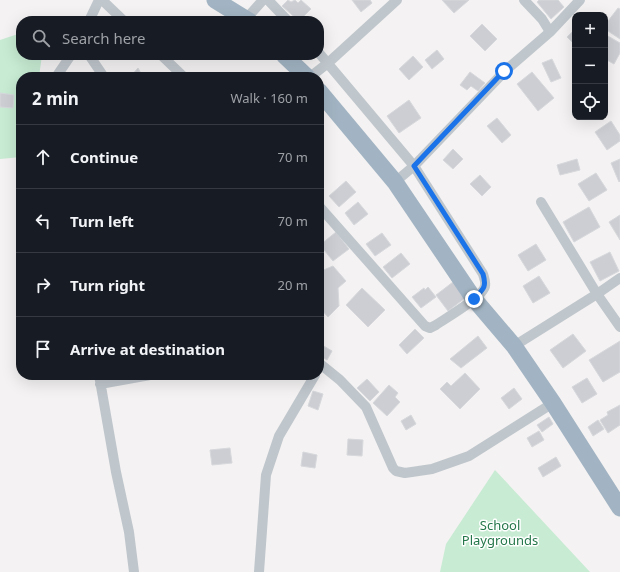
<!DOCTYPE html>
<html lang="en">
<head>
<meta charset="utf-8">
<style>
  body { margin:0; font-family:"Noto Sans",sans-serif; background:#20242c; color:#f1f3f6 }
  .controls { position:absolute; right:12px; top:12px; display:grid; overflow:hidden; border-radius:8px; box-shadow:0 4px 16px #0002 }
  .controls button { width:36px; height:36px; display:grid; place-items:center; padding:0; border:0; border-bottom:1px solid #363941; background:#171b24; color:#f1f3f6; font:20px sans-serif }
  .stop { position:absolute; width:12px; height:12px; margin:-9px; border:3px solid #1a73e8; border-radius:50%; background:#fff }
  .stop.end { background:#1a73e8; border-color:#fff; box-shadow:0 1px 4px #0008 }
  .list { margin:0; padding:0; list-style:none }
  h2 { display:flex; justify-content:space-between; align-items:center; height:52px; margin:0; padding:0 16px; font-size:17px }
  h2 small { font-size:13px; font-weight:400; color:#9ea1a6 }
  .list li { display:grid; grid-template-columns:26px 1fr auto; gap:12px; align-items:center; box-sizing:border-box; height:64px; padding:0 16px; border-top:1px solid #363941 }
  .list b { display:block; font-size:15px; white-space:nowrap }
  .list em { font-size:13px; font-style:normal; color:#9ea1a6 }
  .icon { flex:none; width:22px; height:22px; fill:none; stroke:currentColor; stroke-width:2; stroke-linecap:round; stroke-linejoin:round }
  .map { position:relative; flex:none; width:620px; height:572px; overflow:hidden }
  .search { position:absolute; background:#171b24; box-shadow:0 4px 16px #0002; left:16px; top:16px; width:308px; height:44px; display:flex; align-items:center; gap:10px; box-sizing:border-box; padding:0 14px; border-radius:16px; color:#9ea1a6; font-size:15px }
  .panel { position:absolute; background:#171b24; box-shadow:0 4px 16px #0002; left:16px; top:72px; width:308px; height:308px; border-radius:16px }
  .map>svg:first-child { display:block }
</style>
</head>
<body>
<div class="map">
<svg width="620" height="572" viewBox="0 0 620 572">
  <rect width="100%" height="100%" fill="#f4f2f2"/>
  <!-- green -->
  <path fill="#c7ebd3" d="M21,33V55H42L39,77H21V157L0,159V40Z
    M495,470L590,572H440L446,544Z"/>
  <!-- building -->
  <path fill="#cdced3" stroke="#d6d8dc" d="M288,0L291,2L295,0L298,3L301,0L311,9L299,21L282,6Z
    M352,0H370L372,3L361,12Z
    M442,0H469L454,13Z
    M539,0H558L564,7L551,19L537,2Z
    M618,8L620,9V39L605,29V25Z
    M482,24L497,39L485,51L470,36Z
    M575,29V45L567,37Z
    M606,35L620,43V53L614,64L605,59Z
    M437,50L444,59L432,69L425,60Z
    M413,56L423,67L409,80L399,69Z
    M552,59L561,78L551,82L542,63Z
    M138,68L143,77H130Z
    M470,72L485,83L478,91L471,86L467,90L460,85Z
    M532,72L554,98L538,111L517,84Z
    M0,93L14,95L13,108L0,107Z
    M409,100L421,118L399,133L387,116Z
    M497,118L511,135L502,143L487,126Z
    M611,121L620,135V141L607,150L595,132Z
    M453,149L463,159L453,169L443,160Z
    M577,159L580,170L560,175L557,165Z
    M620,159V181L619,182L611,163Z
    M596,173L607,190L589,201L578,184Z
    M480,175L491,187L482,196L470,184Z
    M346,181L356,192L339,207L329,196Z
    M358,202L368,214L354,225L345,213Z
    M589,207L600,227L574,242L563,222Z
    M620,215V240L609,222Z
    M336,232L349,249L333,261L320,245Z
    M382,233L391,245L375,256L366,244Z
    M536,244L546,260L528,271L518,255Z
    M610,252L619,271L600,281L590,262Z
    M401,253L410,264L392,278L383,267Z
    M333,266L346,281L338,288L339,306L328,317L319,307V272Z
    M539,276L550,293L533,303L523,286Z
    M453,282L465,298L448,311L436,295Z
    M428,287L436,297L421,308L412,297L424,288L425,290Z
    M362,288L385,310L368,327L346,305Z
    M415,329L424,338L407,354L399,345Z
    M573,334L586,351L563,368L550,350Z
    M478,336L487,348L461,368L450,359Z
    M620,341V372L603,382L589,360Z
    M322,345L332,351L327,360L319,355V350Z
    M465,373L480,389L460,409L440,389L447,382L451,386Z
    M587,378L597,394L582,403L572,387Z
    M367,379L379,392L370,401L357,388Z
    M389,385L398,393L395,397L400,402L387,416L373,403Z
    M514,388L522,399L509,409L501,398Z
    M313,391L323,394L318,410L308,406Z
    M620,405V425L608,433L600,420L608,415L607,412Z
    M411,415L416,424L406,430L401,421Z
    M549,417L553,424L542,432L537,425Z
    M598,420L604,429L593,436L588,427Z
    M539,431L544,440L532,447L527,438Z
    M348,439L363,440L362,456L347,455Z
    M230,448L232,463L212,465L210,450Z
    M303,452L317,455L315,468L301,466Z
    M556,457L561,466L543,477L538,468Z"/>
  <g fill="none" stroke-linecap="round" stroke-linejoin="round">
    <!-- minor -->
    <path stroke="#bfc6cc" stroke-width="10" d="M102,0L124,21
      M268,0L288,21
      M524,0L542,19L550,32
      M246,19L263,0
      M89,21L99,0
      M319,53L414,166L483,274C484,278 486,282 485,286C483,297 446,318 436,325L430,328L425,326L319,206
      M89,55L104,77
      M161,55L184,77
      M56,77L71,55
      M310,77L328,63L397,0
      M395,182L414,166L505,71L550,32L580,0
      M541,202L597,294L620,327
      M514,346L597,294L620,278
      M319,363L340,380L366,407L393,468L396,471L405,473L432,469L469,456L553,403
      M99,375L116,472L129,532L134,572
      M100,384L150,375
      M259,572L266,475L279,436L315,375"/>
    <!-- trunk -->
    <path stroke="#a2b4c3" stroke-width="17" d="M215,0L249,21
      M284,55L307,77
      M319,91L395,182L474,299L514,346L553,403L620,508"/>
  </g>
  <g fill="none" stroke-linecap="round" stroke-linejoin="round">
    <!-- route -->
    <path stroke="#1a73e8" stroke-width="5" d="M474,299C483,289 487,288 483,274L414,166L504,71"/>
  </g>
  <g text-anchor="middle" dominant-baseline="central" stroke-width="3" stroke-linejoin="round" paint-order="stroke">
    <!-- park labels -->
    <g font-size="13" fill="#24774a" stroke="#fff">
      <text x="500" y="525">School<tspan x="500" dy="15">Playgrounds</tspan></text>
    </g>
  </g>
</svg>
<div class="controls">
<button>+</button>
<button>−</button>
<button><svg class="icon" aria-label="locate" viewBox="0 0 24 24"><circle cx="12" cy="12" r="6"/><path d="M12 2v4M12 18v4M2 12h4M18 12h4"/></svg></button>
</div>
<div class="stop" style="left:504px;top:71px"></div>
<div class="stop end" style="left:474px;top:299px"></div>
<div class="search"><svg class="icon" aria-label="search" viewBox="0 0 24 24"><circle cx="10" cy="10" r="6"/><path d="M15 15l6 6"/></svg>Search here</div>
<section class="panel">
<h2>2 min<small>Walk · 160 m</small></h2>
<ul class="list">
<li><svg class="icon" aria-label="ahead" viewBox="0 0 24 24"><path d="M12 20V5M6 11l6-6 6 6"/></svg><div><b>Continue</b></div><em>70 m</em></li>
<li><svg class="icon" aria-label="left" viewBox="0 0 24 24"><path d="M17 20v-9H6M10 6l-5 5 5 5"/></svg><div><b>Turn left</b></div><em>70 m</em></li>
<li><svg class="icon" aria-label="right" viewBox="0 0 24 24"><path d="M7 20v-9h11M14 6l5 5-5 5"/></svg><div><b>Turn right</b></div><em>20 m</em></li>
<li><svg class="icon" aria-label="arrive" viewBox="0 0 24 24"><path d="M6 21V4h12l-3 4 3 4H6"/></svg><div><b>Arrive at destination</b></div></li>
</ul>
</section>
</div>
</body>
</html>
